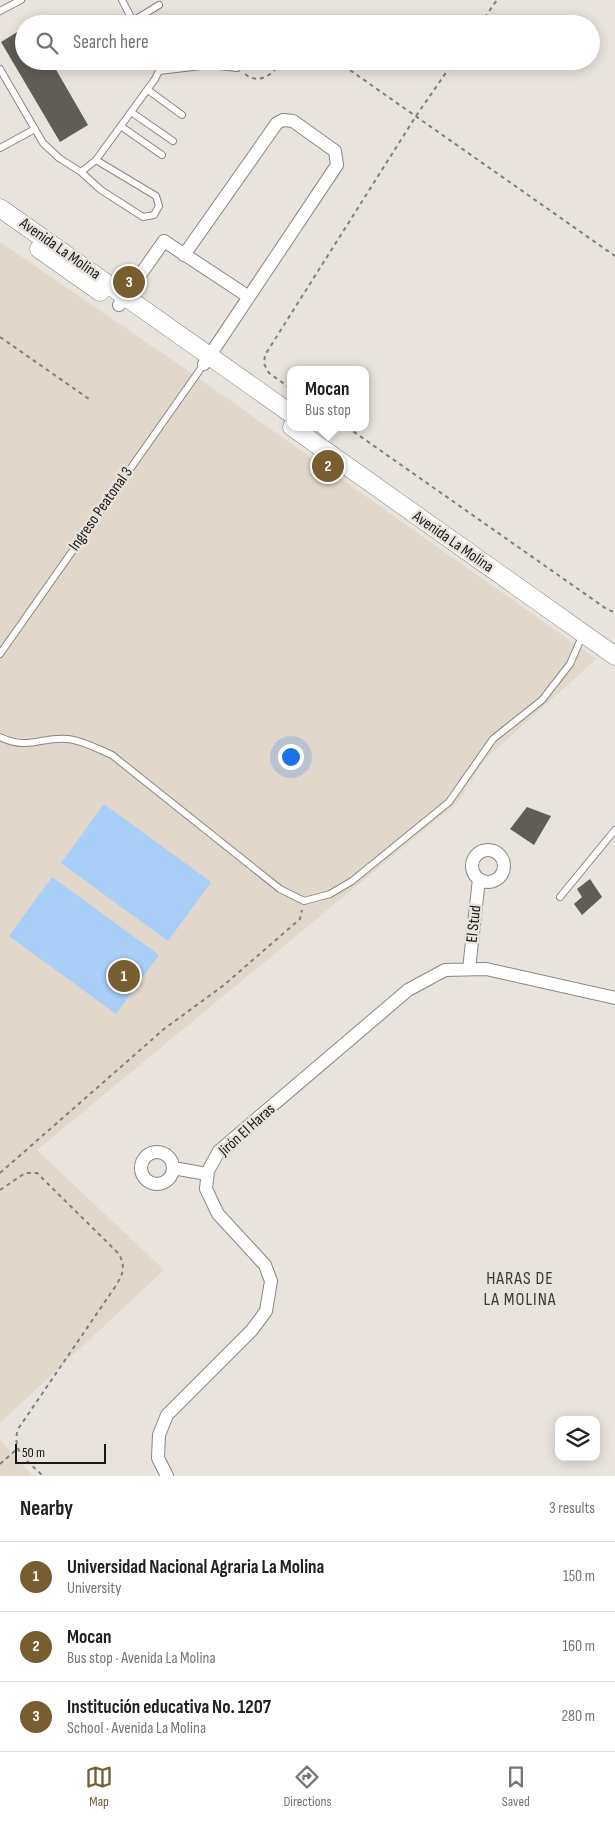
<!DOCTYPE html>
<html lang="en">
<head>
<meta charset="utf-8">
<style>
  body { margin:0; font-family:"Sofia Sans Condensed",sans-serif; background:#f2f2f2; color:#202124 }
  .controls { position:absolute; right:15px; bottom:15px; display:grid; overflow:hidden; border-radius:10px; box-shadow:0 2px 12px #0003 }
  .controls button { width:45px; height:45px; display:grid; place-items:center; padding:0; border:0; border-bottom:1px solid #e0e0e0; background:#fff; color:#202124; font:25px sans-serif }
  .scale { position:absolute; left:15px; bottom:12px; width:91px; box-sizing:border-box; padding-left:5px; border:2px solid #1a1917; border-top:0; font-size:14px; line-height:18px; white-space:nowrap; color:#1a1917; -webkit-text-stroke:4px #e8e3dd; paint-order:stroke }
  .you { position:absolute; left:290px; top:756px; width:18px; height:18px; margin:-12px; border:4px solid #fff; border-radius:50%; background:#1a73e8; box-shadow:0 0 0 8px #1a73e833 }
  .badge { display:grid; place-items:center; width:32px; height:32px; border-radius:50%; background:#775d2f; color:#fff; font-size:16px; font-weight:700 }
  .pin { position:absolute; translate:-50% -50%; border:2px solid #fff; box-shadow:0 1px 5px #0006 }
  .popup { position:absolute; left:287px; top:366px; width:82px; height:65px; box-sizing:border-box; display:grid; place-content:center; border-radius:10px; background:#fff; filter:drop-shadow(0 1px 4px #0005); font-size:16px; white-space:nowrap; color:#757577 }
  .popup b { font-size:19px; color:#202124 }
  .popup::after { content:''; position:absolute; left:50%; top:100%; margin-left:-10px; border:10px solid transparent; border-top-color:#fff }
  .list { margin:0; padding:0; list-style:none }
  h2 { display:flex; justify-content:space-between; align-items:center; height:65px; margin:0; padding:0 20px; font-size:21px }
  h2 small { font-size:16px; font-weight:400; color:#757577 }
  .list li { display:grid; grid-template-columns:32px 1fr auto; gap:15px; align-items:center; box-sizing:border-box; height:70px; padding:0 20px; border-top:1px solid #e0e0e0 }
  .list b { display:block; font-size:19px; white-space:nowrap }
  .list p { margin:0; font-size:16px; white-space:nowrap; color:#757577 }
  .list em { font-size:16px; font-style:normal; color:#757577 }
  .icon { flex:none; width:28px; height:28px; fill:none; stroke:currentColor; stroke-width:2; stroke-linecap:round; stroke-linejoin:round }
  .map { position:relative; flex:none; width:615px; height:1476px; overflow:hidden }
  .search { position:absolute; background:#fff; box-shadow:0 2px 12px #0003; left:15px; right:15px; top:15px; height:55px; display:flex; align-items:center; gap:12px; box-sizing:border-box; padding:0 18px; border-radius:28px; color:#757577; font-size:19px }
  .sheet { height:275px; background:#fff }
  nav { display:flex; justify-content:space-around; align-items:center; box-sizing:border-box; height:70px; border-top:1px solid #e0e0e0; background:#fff; font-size:14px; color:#757577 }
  nav a { display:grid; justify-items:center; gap:2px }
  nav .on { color:#775d2f }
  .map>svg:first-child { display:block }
</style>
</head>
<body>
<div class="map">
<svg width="615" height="1476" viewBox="0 0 615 1476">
  <rect width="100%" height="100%" fill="#e8e3dd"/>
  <!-- built -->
  <path fill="#e1d7cb" d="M0,242L194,375L596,659L483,761L458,802L37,1150L164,1270L0,1423Z
    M0,1440L33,1476H0Z"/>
  <!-- water -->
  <path fill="#a9cef7" d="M104,804L211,882L168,941L61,863Z
    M52,877L159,955L116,1014L9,936Z"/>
  <!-- building -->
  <path fill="#605c57" d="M24,28V61H51L88,125L60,142L1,42Z
    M527,807L551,816L534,845L510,829Z
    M590,879L602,897L582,915L574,904L582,897L577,889Z"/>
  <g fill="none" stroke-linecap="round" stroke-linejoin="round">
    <defs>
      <path id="service" d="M122,0L134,23
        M0,11L21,0
        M133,21L159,5
        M158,66L165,61
        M0,69L43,143L59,158L81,172L96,160L155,79L159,71L155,61
        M159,71L210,65L237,68
        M148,90L182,115
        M131,112L173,141
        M122,127L162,155
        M0,148L35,129
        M81,172L101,190L143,217L154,215L159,206L156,196L96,160
        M0,654L204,364
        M0,737C29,751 42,736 68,739C84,741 98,749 112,755L280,889L304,901L330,894L352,881L449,802L493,739L542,700L570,664L583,634
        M560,897L615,830"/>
      <path id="minor" d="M184,255L277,123L283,120L293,121L335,151L337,165L204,364
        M119,305L164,241L249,297
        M472 866a16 16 0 1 1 32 0a16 16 0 1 1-32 0Z
        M469,969L479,879
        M141 1168a16 16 0 1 1 32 0a16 16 0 1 1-32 0Z
        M173,1168L207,1174
        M167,1476L158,1458L159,1435L167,1415L252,1330L266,1311L271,1281L265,1265L218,1214L206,1189L208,1171L219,1151L408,990L445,970L486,969L615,998"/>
      <path id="secondary" d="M0,208L290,413
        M39,249L100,292
        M292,427L615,656"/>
    </defs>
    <!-- service casing -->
    <use href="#service" stroke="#8b8782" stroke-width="8"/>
    <!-- minor casing -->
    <use href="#minor" stroke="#8b8782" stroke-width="14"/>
    <!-- secondary casing -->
    <use href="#secondary" stroke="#8b8782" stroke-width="19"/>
    <!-- path -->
    <path stroke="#827f7b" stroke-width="2" stroke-dasharray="4 4" stroke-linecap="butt" d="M480,24L497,0
      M337,61L615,256
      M245,74C259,85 273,75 281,61
      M0,337L89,399
      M290,388L269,373L264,364L265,355L416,116L454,61
      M347,427L608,610L615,612
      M0,1173L164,1029L224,985L300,919L302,910
      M0,1190L25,1173H37L119,1254C126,1268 123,1274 115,1287L18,1429C11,1452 28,1461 43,1476
      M0,1464L17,1449"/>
    <!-- service -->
    <use href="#service" stroke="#fff" stroke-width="6"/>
    <!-- minor -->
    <use href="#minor" stroke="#fff" stroke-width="12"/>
    <!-- secondary -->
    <use href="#secondary" stroke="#fff" stroke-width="18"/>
  </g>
  <g text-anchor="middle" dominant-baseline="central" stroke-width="5" stroke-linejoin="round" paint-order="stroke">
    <!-- street labels -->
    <g font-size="16" fill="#1a1917" stroke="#e8e3dd">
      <text transform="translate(60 249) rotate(35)">Avenida La Molina</text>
      <text transform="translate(101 509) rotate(-55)">Ingreso Peatonal 3</text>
      <text transform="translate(453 542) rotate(35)">Avenida La Molina</text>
      <text transform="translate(474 924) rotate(-84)">El Stud</text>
      <text transform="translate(247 1130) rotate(-42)">Jirón El Haras</text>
    </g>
    <!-- neighbourhood labels -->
    <g font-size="18" letter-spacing="1" fill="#3a3632" stroke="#e8e3dd">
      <text x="520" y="1278">HARAS DE<tspan x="520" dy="21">LA MOLINA</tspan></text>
    </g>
  </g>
</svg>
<div class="controls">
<button><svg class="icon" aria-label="layers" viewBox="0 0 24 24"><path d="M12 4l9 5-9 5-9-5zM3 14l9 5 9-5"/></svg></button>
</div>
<div class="scale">50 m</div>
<div class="you"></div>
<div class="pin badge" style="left:124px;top:976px">1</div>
<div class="pin badge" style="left:328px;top:466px">2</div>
<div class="popup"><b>Mocan</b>Bus stop</div>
<div class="pin badge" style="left:129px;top:282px">3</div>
<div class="search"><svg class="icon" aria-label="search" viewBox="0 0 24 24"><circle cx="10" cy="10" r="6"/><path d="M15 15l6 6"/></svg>Search here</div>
</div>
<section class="sheet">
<h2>Nearby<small>3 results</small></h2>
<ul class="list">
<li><span class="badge">1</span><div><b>Universidad Nacional Agraria La Molina</b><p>University</p></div><em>150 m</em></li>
<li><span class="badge">2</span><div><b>Mocan</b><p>Bus stop · Avenida La Molina</p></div><em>160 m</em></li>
<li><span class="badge">3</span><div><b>Institución educativa No. 1207</b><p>School · Avenida La Molina</p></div><em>280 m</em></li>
</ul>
</section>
<nav>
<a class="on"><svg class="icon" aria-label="map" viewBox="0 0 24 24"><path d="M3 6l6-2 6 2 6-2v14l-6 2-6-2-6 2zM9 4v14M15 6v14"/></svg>Map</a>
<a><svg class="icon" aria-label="directions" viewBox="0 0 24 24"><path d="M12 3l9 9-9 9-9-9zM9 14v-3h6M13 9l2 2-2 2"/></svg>Directions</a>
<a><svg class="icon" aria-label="saved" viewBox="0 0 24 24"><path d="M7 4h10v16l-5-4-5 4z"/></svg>Saved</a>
</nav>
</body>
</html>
